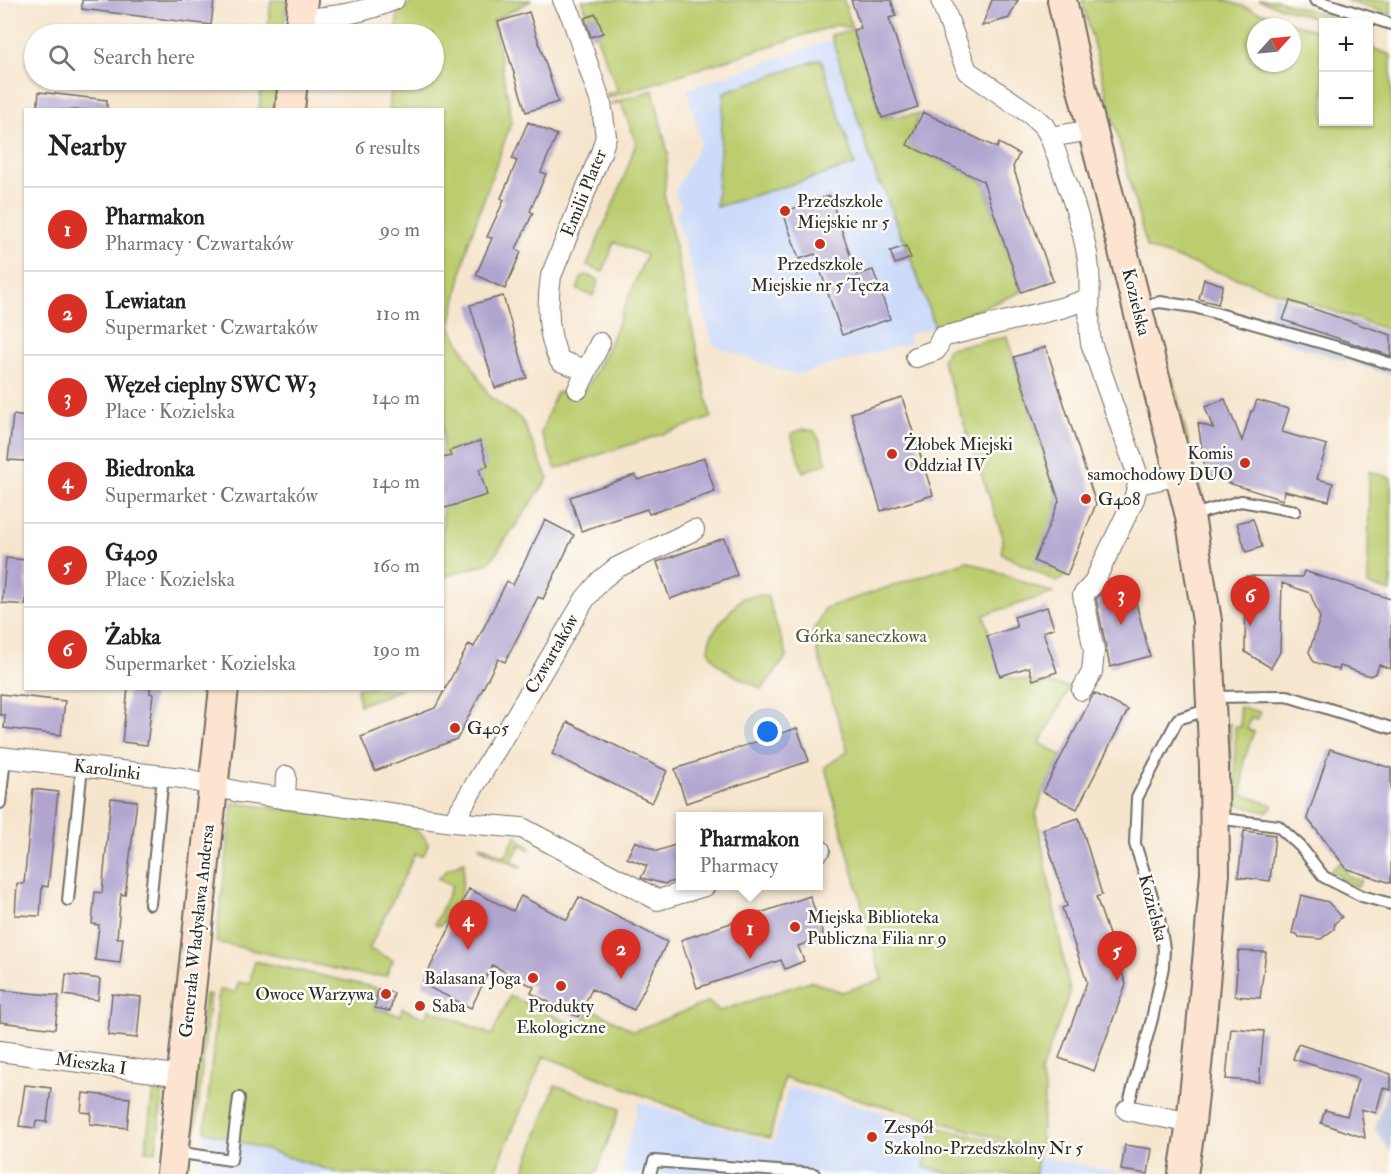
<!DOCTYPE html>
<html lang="en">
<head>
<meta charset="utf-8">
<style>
  body { margin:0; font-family:"IM FELL Double Pica",serif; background:#f6f6f6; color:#222 }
  .controls { position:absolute; right:18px; top:18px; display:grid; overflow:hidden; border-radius:0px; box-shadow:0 2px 4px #0004 }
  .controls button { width:54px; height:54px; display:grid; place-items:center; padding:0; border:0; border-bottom:2px solid #e0e0e0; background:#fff; color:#222; font:30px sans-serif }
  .compass { position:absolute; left:1247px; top:18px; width:54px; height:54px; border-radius:50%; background:#fff; box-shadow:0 2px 4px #0004; rotate:63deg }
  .you { position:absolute; left:768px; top:732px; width:21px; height:21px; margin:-15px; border:4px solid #fff; border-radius:50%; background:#1a73e8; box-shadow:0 0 0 9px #1a73e833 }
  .badge { display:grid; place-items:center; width:39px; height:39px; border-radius:50%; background:#d93025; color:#fff; font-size:20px; font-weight:700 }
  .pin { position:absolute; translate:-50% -50px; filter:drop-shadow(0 2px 3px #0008) }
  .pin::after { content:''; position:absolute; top:32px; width:21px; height:18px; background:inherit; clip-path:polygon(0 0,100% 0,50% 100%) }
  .popup { position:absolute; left:676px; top:812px; width:147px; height:78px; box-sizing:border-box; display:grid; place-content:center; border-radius:0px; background:#fff; filter:drop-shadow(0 2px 4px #0005); font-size:20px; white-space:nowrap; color:#767676 }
  .popup b { font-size:22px; color:#222 }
  .popup::after { content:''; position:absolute; left:50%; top:100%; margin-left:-12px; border:12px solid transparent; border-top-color:#fff }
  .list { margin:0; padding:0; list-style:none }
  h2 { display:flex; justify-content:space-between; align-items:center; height:78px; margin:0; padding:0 24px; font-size:26px }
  h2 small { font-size:20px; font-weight:400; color:#767676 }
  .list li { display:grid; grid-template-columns:39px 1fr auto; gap:18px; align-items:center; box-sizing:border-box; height:84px; padding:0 24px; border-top:2px solid #e0e0e0 }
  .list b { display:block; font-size:22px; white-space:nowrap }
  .list p { margin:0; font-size:20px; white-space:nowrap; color:#767676 }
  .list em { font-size:20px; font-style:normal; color:#767676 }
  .icon { flex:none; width:33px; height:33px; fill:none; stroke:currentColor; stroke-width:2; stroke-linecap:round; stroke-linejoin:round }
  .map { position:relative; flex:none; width:1391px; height:1174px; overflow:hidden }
  .search { position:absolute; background:#fff; box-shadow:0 2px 4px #0004; left:24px; top:24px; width:420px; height:66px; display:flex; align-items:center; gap:15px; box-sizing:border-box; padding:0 21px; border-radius:33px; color:#767676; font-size:22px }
  .panel { position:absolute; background:#fff; box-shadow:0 2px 4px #0004; left:24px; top:108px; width:420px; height:582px; border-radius:0px }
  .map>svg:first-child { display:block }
</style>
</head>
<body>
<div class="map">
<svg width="1391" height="1174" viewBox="0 0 1391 1174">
  <rect width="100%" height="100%" fill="#fdfcf7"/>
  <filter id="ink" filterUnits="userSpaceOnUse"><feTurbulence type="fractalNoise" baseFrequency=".0167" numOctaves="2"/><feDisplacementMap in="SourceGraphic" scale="12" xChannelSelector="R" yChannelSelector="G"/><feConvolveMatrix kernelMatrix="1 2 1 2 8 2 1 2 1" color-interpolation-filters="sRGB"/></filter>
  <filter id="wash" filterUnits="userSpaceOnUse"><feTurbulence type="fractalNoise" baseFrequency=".008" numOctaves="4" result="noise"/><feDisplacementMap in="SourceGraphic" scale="24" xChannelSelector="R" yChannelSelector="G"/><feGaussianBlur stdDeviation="1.35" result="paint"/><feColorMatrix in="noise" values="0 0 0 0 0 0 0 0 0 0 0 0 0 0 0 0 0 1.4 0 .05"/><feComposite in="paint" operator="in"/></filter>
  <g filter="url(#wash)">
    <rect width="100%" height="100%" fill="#f6e5cd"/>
    <!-- built -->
    <path fill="#cddbfa" d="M831,40L879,185L881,184L900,236H903L935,327L908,335L910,343L795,375L713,345L676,214L681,207L675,192L701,142L687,89Z
      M789,1087L907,1119L914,1118L928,1121L933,1130L939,1128L1044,1158L1127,1174H620L639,1102L773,1143Z
      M205,1131L246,1142L342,1174H199Z"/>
    <!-- industrial -->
    <path fill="#b9c5de" d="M1274,295L1391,334V375L1264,335Z
      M1390,1079H1391V1152L1375,1129Z"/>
    <!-- green -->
    <path fill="#bccd70" stroke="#747c4e" stroke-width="1.5" fill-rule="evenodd" d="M271,0H287L283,34H267Z
      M416,0H532L493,21L512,120L468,244L450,326L489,396L522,420L548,479L489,563L443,577L442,110H389L392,80H434V34H396L398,12Z
      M582,0H844L852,28L836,25L607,98L606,94L618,90Z
      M1082,0H1224L1323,33L1324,122H1368L1369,47L1391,55V331L1147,248ZM1256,27H1292V63H1256Z
      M1258,0H1277L1347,22H1328Z
      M1345,0H1391V15Z
      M861,28L854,31L882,118L919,114L908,145L979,179L984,184L1021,292L935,327L903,236L901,237L882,184L879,185L831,35Z
      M821,59L855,165L716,207L724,92Z
      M262,80H278L274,109H259Z
      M653,90L668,154L664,194L711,418L556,469L541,433L556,393L587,388L608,347L646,255L614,242L603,272L587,265L622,183L636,143L621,102L610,105L609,104Z
      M586,275L599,280L593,296L577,289L582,277Z
      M1007,337L1058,500L1056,508L1067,575L1057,582L1002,554V534L942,360L949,348Z
      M1172,377L1204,504L1197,505L1166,379Z
      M803,429L814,431L820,441L827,463L803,472L791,434Z
      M1369,471L1391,478V592L1368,585Z
      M967,561L1053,593L984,615L1000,676L1070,687L1040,743L1062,756L1043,792L1036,814L1070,993L1040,1074L1045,1090L1040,1150L784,1078L770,1138L708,1121L544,1056L494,1174H342L205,1131L219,990L236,992L238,982L250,984L254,961L378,988L374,1009L401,1015L402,1008L425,1018L429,1009L492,1035L510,996L581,1028L590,1008L634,1031L708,1002L720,1011L810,981L842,992L882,980L825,767L848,751L812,635L825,608Z
      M758,595L767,596L787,656L762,689C745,680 700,664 710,639C713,629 734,607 742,598Z
      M357,689V688L402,689L360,705Z
      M1239,707L1260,712L1258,719L1251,717L1247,729L1254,732L1244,760L1242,794L1272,805V808L1266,812L1238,805L1236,800L1235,727H1241Z
      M1222,724H1230L1232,808L1227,802Z
      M233,803L410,825L424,837L428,844L425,853L421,856L415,854L369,949L393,960L386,976L362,975L216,942Z
      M516,836L530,848V850L520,844L512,861L521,866H517L480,848V845L505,857Z
      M464,862C463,888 462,911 439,926L435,924L452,886L438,879L446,870Z
      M1340,863L1350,877L1362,881L1357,886L1347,882L1331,870Z
      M205,994L210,995L194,1143L189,1138Z
      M154,1083L159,1085L163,1093L156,1152L145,1151Z
      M555,1085L620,1109L596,1174H523Z
      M939,1128L1038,1151L1036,1174H952L924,1167L932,1131Z"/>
    <g id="blocks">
      <!-- building -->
      <path fill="#b1a5d0" d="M82,0H214L211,25L82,9Z
        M851,0H891L896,16L889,18L918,107L882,118L853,30L861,28Z
        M992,0H1018L1009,18L982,26Z
        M529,12L558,102L526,112L498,22Z
        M596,14L603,33L591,37L585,18Z
        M39,92L107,100V110H37Z
        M923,112L997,148L999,143L1019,154L1013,167L1053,281L1021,292L983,181L907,145Z
        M528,122L557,135L541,172L546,174L530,211L533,213L516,249L521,252L505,289L476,275L492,238L487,237L504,200L501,198L517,161L512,159Z
        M830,196L857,275L873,270L890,319L842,335L815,254L799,259L783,212Z
        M906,246L911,258L895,264L890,251Z
        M1204,279L1223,285L1218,304L1199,299Z
        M503,296L527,378L495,388L470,305Z
        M1290,301L1391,335V356L1283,320Z
        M1046,347L1096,504L1067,575L1034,561L1059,501L1014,357Z
        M902,397L933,495L881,511L851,413Z
        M1225,399L1242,441L1251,411H1253L1257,400L1289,409L1282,432L1327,445L1317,479L1333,483L1329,501L1284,491L1283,500L1206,476L1198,423L1213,428L1205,407Z
        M13,415L26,417V461L8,460Z
        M480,441L488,466L479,469L487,495L442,509V458L451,456L449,451Z
        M704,458L715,492L649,514L647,509L581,531L570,497L635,475L638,480Z
        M1253,519L1262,547L1246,552L1237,523Z
        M545,520L574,535L543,599L538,597L505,662L498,659L457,739L375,771L361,737L435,708L469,644L474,647L507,581L513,585Z
        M724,538L737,575L670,599L657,562Z
        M6,558L26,560V605L2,603Z
        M1304,571L1391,599V669L1379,665L1376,673L1370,676L1340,666L1339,670L1314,662L1309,652L1320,618L1310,593L1282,583L1280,652L1271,668L1245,652L1246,576L1302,577Z
        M1131,584L1150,656L1110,667L1096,599L1102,592Z
        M1047,607L1054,628L1043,632L1057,672L1033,680L1029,667L1000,676L987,636L1017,627L1014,617Z
        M128,688H150V693L153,694L147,745L122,742Z
        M1094,693L1128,710L1077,809L1043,792Z
        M0,694L65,701L61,735L4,728L5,715H0Z
        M568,722L667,771L652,803L552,754Z
        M797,728L809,761L686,803L675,769Z
        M1330,749L1391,768V883L1347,869L1307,818Z
        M33,789L58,792L48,887L42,886L40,916L15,915L17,884H24Z
        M111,798L137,801L125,895L121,894L117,938H123L120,963L95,960L99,925L92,924L95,892L102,893Z
        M1079,818L1102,895L1096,897L1126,984L1094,1071L1059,1058L1087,982L1062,908L1067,906L1043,829Z
        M1244,831L1275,835L1270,881L1238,877Z
        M635,841L657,851L681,843V879L665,884L641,878L647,866L627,858Z
        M469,889L513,911L521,896L567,920L579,897L667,942L634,1010L592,989L578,1017L531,993L534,987L492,965L471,1008L422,984Z
        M1301,895L1328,902L1342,917L1335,923L1334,929L1321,939L1299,937L1297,934L1292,933Z
        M810,896L824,937L798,946L804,961L785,969L781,960L697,988L681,940Z
        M1238,951L1266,952L1260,998L1235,996Z
        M66,974L100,979L98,1000L64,995Z
        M378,989L394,993L390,1011L375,1008Z
        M0,990L59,996L55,1029L0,1022Z
        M112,994L141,997L137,1038L108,1035Z
        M1231,1028L1264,1031L1259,1082L1226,1079Z
        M1298,1044L1391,1074V1090L1383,1088L1376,1113L1361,1109L1365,1138L1321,1123L1325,1110L1347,1116L1358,1079L1293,1059Z
        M25,1085L51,1088L47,1122L36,1121L35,1128L19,1126Z
        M83,1093L130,1098L127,1128L90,1124L91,1113L81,1112Z
        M1125,1145L1152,1149L1148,1174L1121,1170Z"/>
    </g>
  </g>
  <g filter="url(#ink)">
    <use href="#blocks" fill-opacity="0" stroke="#726c64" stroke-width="1.5"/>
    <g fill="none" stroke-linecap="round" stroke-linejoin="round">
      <defs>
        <path id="lane" d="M1315,0L1391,24
          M1139,307L1160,302L1194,307L1351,351L1391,364
          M1190,516L1241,501L1295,511
          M1212,697L1287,696L1391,728
          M0,803L5,758
          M1216,818L1278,826L1300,846L1324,877L1362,896L1391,904
          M68,900L82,767
          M150,904L163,776
          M1127,1110L1152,1019L1163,967L1164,949L1159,918L1135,844L1137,798L1178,719L1210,709
          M174,1152L231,1160L239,1098
          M650,1174L654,1161L814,1174"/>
        <path id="street" d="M563,0L571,15L601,103L606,136L602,150L551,276C547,303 547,336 560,361L586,370
          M941,0L967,71L1033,116L1044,126L1050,137
          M301,19C335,17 362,13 394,0
          M1092,130L1050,137C1064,175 1086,230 1089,270C1091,295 1087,319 1091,343L1136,470L1138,484
          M916,357L936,350L942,337L1061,308L1089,299
          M578,389L600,343
          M1082,690L1092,672L1094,651L1083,595L1093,584L1134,499L1138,484L1180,475
          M0,757L182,778L239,792L453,822L522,828L658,900L705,886
          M285,799L286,776
          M453,822L585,599L601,580L616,568L694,530
          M819,851L820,850
          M0,1051L182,1076
          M1127,1110L1191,1123"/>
        <path id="secondary" d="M1062,0L1076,65L1190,516L1207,621L1214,766L1215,873L1201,1028L1191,1123L1183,1174
          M299,34L303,0
          M290,110L293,80
          M171,1174L224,688"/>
      </defs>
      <!-- lane casing -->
      <use href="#lane" stroke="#726c64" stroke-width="14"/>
      <!-- street casing -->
      <use href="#street" stroke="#726c64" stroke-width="22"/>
      <!-- secondary casing -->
      <use href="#secondary" stroke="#726c64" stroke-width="32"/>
      <!-- lane -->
      <use href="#lane" stroke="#fff" stroke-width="10"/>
      <!-- street -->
      <use href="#street" stroke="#fff" stroke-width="20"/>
      <!-- secondary -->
      <use href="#secondary" stroke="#fde4d1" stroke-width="28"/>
    </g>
  </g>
  <!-- markers -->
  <g fill="#c8321e" stroke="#fdfcf7" stroke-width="2">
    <circle cx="785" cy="211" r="6"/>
    <circle cx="820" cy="244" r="6"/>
    <circle cx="892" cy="454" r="6"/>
    <circle cx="1245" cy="463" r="6"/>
    <circle cx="1086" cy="499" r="6"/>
    <circle cx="455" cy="728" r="6"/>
    <circle cx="795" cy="927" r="6"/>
    <circle cx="533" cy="978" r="6"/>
    <circle cx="561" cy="986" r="6"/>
    <circle cx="386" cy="994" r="6"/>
    <circle cx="420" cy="1006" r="6"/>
    <circle cx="872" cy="1137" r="6"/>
  </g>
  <g text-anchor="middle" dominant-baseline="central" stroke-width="5" stroke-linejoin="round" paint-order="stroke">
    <!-- street labels -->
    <g font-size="18" fill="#2b2b2b" stroke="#fdfcf7">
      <text transform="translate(584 193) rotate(-68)">Emilii Plater</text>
      <text transform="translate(1136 302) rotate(76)">Kozielska</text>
      <text transform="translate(552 654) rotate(-60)">Czwartaków</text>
      <text transform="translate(107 770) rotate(7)">Karolinki</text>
      <text transform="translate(1153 908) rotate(75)">Kozielska</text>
      <text transform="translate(197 931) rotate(-84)">Generała Władysława Andersa</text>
      <text transform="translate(91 1064) rotate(8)">Mieszka I</text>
    </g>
    <!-- poi labels -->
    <g font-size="18" fill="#2b2b2b" stroke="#fdfcf7" text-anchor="start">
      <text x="797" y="201">Przedszkole<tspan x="797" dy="21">Miejskie nr 5</tspan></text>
      <text x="820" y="264" text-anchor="middle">Przedszkole<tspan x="820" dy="21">Miejskie nr 5 Tęcza</tspan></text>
      <text x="904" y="444">Żłobek Miejski<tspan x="904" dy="21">Oddział IV</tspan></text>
      <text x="1233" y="453" text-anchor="end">Komis<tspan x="1233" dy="21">samochodowy DUO</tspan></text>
      <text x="1098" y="499">G408</text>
      <text x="467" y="728">G405</text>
      <text x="807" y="917">Miejska Biblioteka<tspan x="807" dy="21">Publiczna Filia nr 9</tspan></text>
      <text x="521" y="978" text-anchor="end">Balasana Joga</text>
      <text x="374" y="994" text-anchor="end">Owoce Warzywa</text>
      <text x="432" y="1006">Saba</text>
      <text x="561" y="1006" text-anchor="middle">Produkty<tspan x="561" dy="21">Ekologiczne</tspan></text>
      <text x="884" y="1127">Zespół<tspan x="884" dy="21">Szkolno-Przedszkolny Nr 5</tspan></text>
    </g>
    <!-- park labels -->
    <g font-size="18" fill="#565c40" stroke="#fdfcf7">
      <text x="861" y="636">Górka saneczkowa</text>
    </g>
  </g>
</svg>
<div class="controls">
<button>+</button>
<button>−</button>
</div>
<svg class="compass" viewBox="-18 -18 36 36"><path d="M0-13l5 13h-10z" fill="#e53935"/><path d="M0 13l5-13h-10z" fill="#767676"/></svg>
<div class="you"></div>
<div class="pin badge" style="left:750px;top:959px">1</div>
<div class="popup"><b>Pharmakon</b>Pharmacy</div>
<div class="pin badge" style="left:621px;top:979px">2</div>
<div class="pin badge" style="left:1121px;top:625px">3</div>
<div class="pin badge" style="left:468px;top:950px">4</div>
<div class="pin badge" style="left:1117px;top:981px">5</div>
<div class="pin badge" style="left:1250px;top:626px">6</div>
<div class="search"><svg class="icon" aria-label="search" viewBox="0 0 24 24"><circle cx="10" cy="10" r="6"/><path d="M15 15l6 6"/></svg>Search here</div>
<section class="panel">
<h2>Nearby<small>6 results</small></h2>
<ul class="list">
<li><span class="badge">1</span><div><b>Pharmakon</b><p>Pharmacy · Czwartaków</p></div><em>90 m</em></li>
<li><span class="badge">2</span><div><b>Lewiatan</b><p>Supermarket · Czwartaków</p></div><em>110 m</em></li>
<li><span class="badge">3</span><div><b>Węzeł cieplny SWC W3</b><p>Place · Kozielska</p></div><em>140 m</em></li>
<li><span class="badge">4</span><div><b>Biedronka</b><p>Supermarket · Czwartaków</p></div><em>140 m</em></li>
<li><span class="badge">5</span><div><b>G409</b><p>Place · Kozielska</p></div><em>160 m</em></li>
<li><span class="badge">6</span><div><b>Żabka</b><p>Supermarket · Kozielska</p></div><em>190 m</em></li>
</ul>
</section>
</div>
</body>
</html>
